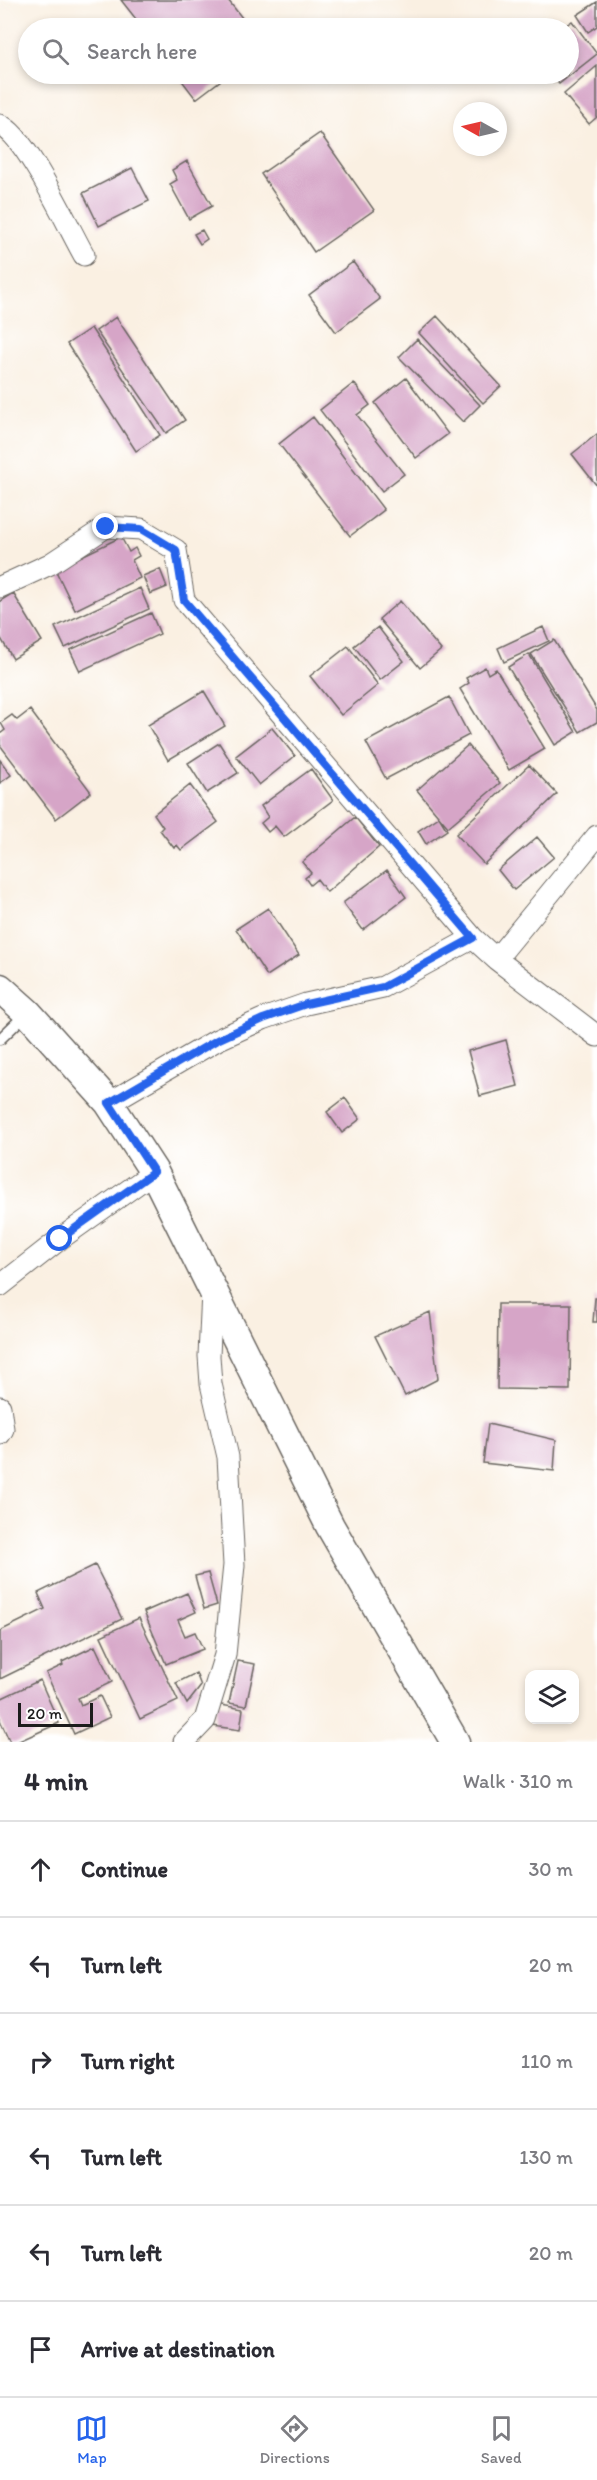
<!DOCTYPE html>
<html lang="en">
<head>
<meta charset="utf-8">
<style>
  body { margin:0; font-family:Itim,sans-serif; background:#f2f2f3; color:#2b2b33 }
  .controls { position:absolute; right:18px; bottom:18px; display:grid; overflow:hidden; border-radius:12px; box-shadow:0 3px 9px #0003 }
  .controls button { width:54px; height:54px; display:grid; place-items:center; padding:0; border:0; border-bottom:2px solid #e1e1e2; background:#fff; color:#2b2b33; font:30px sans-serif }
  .compass { position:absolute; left:453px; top:102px; width:54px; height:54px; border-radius:50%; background:#fff; box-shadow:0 3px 9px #0003; rotate:278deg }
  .scale { position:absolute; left:18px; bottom:15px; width:75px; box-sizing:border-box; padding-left:6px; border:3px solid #1c1c1c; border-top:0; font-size:16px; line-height:21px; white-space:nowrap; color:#1c1c1c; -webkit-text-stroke:4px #fff; paint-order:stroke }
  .stop { position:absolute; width:18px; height:18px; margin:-14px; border:4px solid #2563eb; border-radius:50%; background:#fff }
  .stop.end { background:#2563eb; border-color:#fff; box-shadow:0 2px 6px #0008 }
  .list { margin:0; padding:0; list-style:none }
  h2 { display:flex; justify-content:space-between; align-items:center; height:78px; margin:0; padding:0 24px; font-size:26px }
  h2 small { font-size:20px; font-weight:400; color:#7c7c81 }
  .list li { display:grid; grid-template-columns:39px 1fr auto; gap:18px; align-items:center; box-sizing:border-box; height:96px; padding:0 24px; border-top:2px solid #e1e1e2 }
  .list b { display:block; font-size:22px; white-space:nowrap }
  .list em { font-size:20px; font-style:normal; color:#7c7c81 }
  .icon { flex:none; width:33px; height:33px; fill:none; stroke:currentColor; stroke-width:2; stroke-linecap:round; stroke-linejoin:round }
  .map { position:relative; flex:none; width:597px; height:1742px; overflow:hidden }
  .search { position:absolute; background:#fff; box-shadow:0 3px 9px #0003; left:18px; right:18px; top:18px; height:66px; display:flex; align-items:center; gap:15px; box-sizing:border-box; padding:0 21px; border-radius:33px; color:#7c7c81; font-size:22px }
  .sheet { height:654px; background:#fff }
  nav { display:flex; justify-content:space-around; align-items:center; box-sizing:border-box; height:84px; border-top:2px solid #e1e1e2; background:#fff; font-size:16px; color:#7c7c81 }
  nav a { display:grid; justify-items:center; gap:3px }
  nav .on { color:#2563eb }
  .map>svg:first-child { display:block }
</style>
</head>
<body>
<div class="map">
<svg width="597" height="1742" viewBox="0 0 597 1742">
  <rect width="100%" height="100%" fill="#fff"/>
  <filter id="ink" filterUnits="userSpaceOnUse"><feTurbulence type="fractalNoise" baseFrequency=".0167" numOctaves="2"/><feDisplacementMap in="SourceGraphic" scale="12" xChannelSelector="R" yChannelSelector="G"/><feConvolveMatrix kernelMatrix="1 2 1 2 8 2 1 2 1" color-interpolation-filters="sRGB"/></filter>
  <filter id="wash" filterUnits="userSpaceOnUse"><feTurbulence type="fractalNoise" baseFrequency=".008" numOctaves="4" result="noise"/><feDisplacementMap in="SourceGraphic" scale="24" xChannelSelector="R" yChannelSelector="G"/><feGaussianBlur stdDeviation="1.35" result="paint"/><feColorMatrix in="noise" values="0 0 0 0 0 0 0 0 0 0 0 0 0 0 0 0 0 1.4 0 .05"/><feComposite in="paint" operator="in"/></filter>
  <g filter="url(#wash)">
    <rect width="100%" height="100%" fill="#faf0e2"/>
    <g id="blocks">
      <!-- building -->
      <path fill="#d6a5c7" d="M121,0H228L250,28H143Z
        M597,2V26L588,32L577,15Z
        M572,21L597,54L559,84L551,74H568V28H562Z
        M597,66V117L589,124L564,94Z
        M177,74H229L196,99Z
        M320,133L374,210L314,252L261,174Z
        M187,161L212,206L189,219L170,184L177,180L172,170Z
        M132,168L149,201L99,226L83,193Z
        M202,230L207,239L200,244L194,234Z
        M353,262L380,299L336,332L309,295Z
        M437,316L501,386L483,403L419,333Z
        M116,317L185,420L166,433L96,331Z
        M91,328L160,435L136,451L67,344Z
        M417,339L480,405L463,422L399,357Z
        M406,378L448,434L416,458L375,403Z
        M354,383L370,405L357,415L404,474L382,491L320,410Z
        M313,417L384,510L350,536L279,444Z
        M597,434V486L572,454Z
        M121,537L129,552L135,548L139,556L132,560L140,578L75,610L55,569Z
        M160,569L167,587L150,594L143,576Z
        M140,588L149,609L65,648L55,627Z
        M13,593L42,641L13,659L0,637V601Z
        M400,601L441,650L420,668L379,619Z
        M151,613L160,634L80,671L70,650Z
        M378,627L404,661L380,680L354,646Z
        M543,627L549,641L504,662L498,648Z
        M554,640L597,710V722L580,732L531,654Z
        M348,646L378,685L341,715L310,676Z
        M529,654L576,732L555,745L508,667Z
        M485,667L488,674L496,669L545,749L509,770L460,689L469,683L466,678Z
        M204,691L225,726L168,760L148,725Z
        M449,697L469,735L386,779L366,742Z
        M30,710L91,792L56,819L0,745V734L5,730L1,723L12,715L17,720Z
        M272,728L295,756L259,785L236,756Z
        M219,743L238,773L207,793L188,763Z
        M468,745L500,783L448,827L417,790Z
        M0,760L11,775L0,783Z
        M529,765L557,794L484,864L456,834Z
        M311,769L333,800L284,837L275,826L268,832L261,823L268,817L261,806Z
        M190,785L218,822L181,850L177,845L174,848L160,830L163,827L154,814Z
        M355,817L379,847L327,892L317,879L310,885L305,878L311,873L302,862Z
        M439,817L447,830L426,844L418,831Z
        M537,837L554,857L514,890L498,870Z
        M387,870L406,897L363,930L343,903Z
        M268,908L299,955L267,976L236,929Z
        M506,1040L518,1086L480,1096L468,1051Z
        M345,1098L360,1119L342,1133L327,1112Z
        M595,1298H597V1322H593Z
        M498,1304H571L570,1390L497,1389Z
        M430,1312L438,1379L405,1396L375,1336Z
        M488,1424L556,1440L554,1471L483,1463Z
        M95,1565L122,1619L0,1679V1631L45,1609L38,1593Z
        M208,1573L217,1605L204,1609L195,1576Z
        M187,1593L196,1612L178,1620L185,1636L195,1632L203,1649L166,1664L144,1612Z
        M139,1618L178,1701L140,1719L101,1636Z
        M95,1646L112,1682L78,1698L81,1705L100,1696L110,1717L74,1734L46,1673L63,1665L62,1662Z
        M238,1661L255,1664L246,1706L229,1703Z
        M196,1673L201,1686L187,1704L176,1683Z
        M40,1680L59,1723L17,1742H10L0,1720V1699Z
        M216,1704L243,1709L240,1730L213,1726Z"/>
    </g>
  </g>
  <g filter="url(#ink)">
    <use href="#blocks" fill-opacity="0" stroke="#6a6661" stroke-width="1.5"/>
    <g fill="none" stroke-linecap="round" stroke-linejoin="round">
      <defs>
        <path id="lane" d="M0,1039L27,1013"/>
        <path id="street" d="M0,125C26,135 68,227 84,255
          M0,587L50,564L106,527L141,529L176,550L184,600L473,938L496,959L597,1036
          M496,959L597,836
          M109,1103L217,1040L263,1019L306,1004L383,987L473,938
          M0,1286L60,1239L154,1172
          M0,1407L3,1429L0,1434
          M184,1742L205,1720L225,1655L234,1565L228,1457L211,1384L209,1356L212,1292"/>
        <path id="secondary" d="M0,988L28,1013L109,1103L154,1172L330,1526L455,1742"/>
      </defs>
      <!-- lane casing -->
      <use href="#lane" stroke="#6a6661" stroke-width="13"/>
      <!-- street casing -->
      <use href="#street" stroke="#6a6661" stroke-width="23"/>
      <!-- secondary casing -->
      <use href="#secondary" stroke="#6a6661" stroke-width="31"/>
      <!-- lane -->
      <use href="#lane" stroke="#fff" stroke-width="10"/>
      <!-- street -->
      <use href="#street" stroke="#fff" stroke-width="21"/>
      <!-- secondary -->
      <use href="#secondary" stroke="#fff" stroke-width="28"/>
    </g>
  </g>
  <g fill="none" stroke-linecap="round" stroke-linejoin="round" filter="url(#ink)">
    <!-- route -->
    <path stroke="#2563eb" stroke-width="8" d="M60,1239L154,1172L109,1103L217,1040L263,1019L306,1004L383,987L473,938L184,600L176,550L141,529L106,527"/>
  </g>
</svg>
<div class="controls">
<button><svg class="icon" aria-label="layers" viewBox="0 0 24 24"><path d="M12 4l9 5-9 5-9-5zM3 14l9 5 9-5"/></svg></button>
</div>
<svg class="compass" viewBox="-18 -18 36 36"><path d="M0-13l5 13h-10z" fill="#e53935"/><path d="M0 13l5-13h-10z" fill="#7c7c81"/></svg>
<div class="scale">20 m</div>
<div class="stop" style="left:60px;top:1239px"></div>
<div class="stop end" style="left:106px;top:527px"></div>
<div class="search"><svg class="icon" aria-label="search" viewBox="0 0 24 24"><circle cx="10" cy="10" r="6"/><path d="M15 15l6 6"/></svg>Search here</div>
</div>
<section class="sheet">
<h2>4 min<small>Walk · 310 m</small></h2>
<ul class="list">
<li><svg class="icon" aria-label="ahead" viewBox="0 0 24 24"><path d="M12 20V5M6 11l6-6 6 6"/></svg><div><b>Continue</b></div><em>30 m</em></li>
<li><svg class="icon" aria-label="left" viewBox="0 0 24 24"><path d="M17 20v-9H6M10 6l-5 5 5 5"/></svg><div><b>Turn left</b></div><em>20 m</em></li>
<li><svg class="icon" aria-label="right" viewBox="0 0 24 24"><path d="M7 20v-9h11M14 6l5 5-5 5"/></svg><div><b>Turn right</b></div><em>110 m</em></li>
<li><svg class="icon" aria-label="left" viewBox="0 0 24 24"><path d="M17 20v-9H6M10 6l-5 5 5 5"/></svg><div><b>Turn left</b></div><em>130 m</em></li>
<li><svg class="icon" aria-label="left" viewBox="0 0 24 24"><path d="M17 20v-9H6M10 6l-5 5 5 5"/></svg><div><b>Turn left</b></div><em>20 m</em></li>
<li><svg class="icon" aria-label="arrive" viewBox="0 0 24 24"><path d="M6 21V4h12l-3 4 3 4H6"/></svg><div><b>Arrive at destination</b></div></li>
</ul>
</section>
<nav>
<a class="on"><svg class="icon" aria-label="map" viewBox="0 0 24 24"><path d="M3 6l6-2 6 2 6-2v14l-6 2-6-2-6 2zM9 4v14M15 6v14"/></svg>Map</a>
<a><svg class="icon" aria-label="directions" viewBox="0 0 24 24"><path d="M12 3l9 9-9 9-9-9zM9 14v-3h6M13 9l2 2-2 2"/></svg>Directions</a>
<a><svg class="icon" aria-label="saved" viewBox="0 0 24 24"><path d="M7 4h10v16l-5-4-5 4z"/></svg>Saved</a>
</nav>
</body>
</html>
